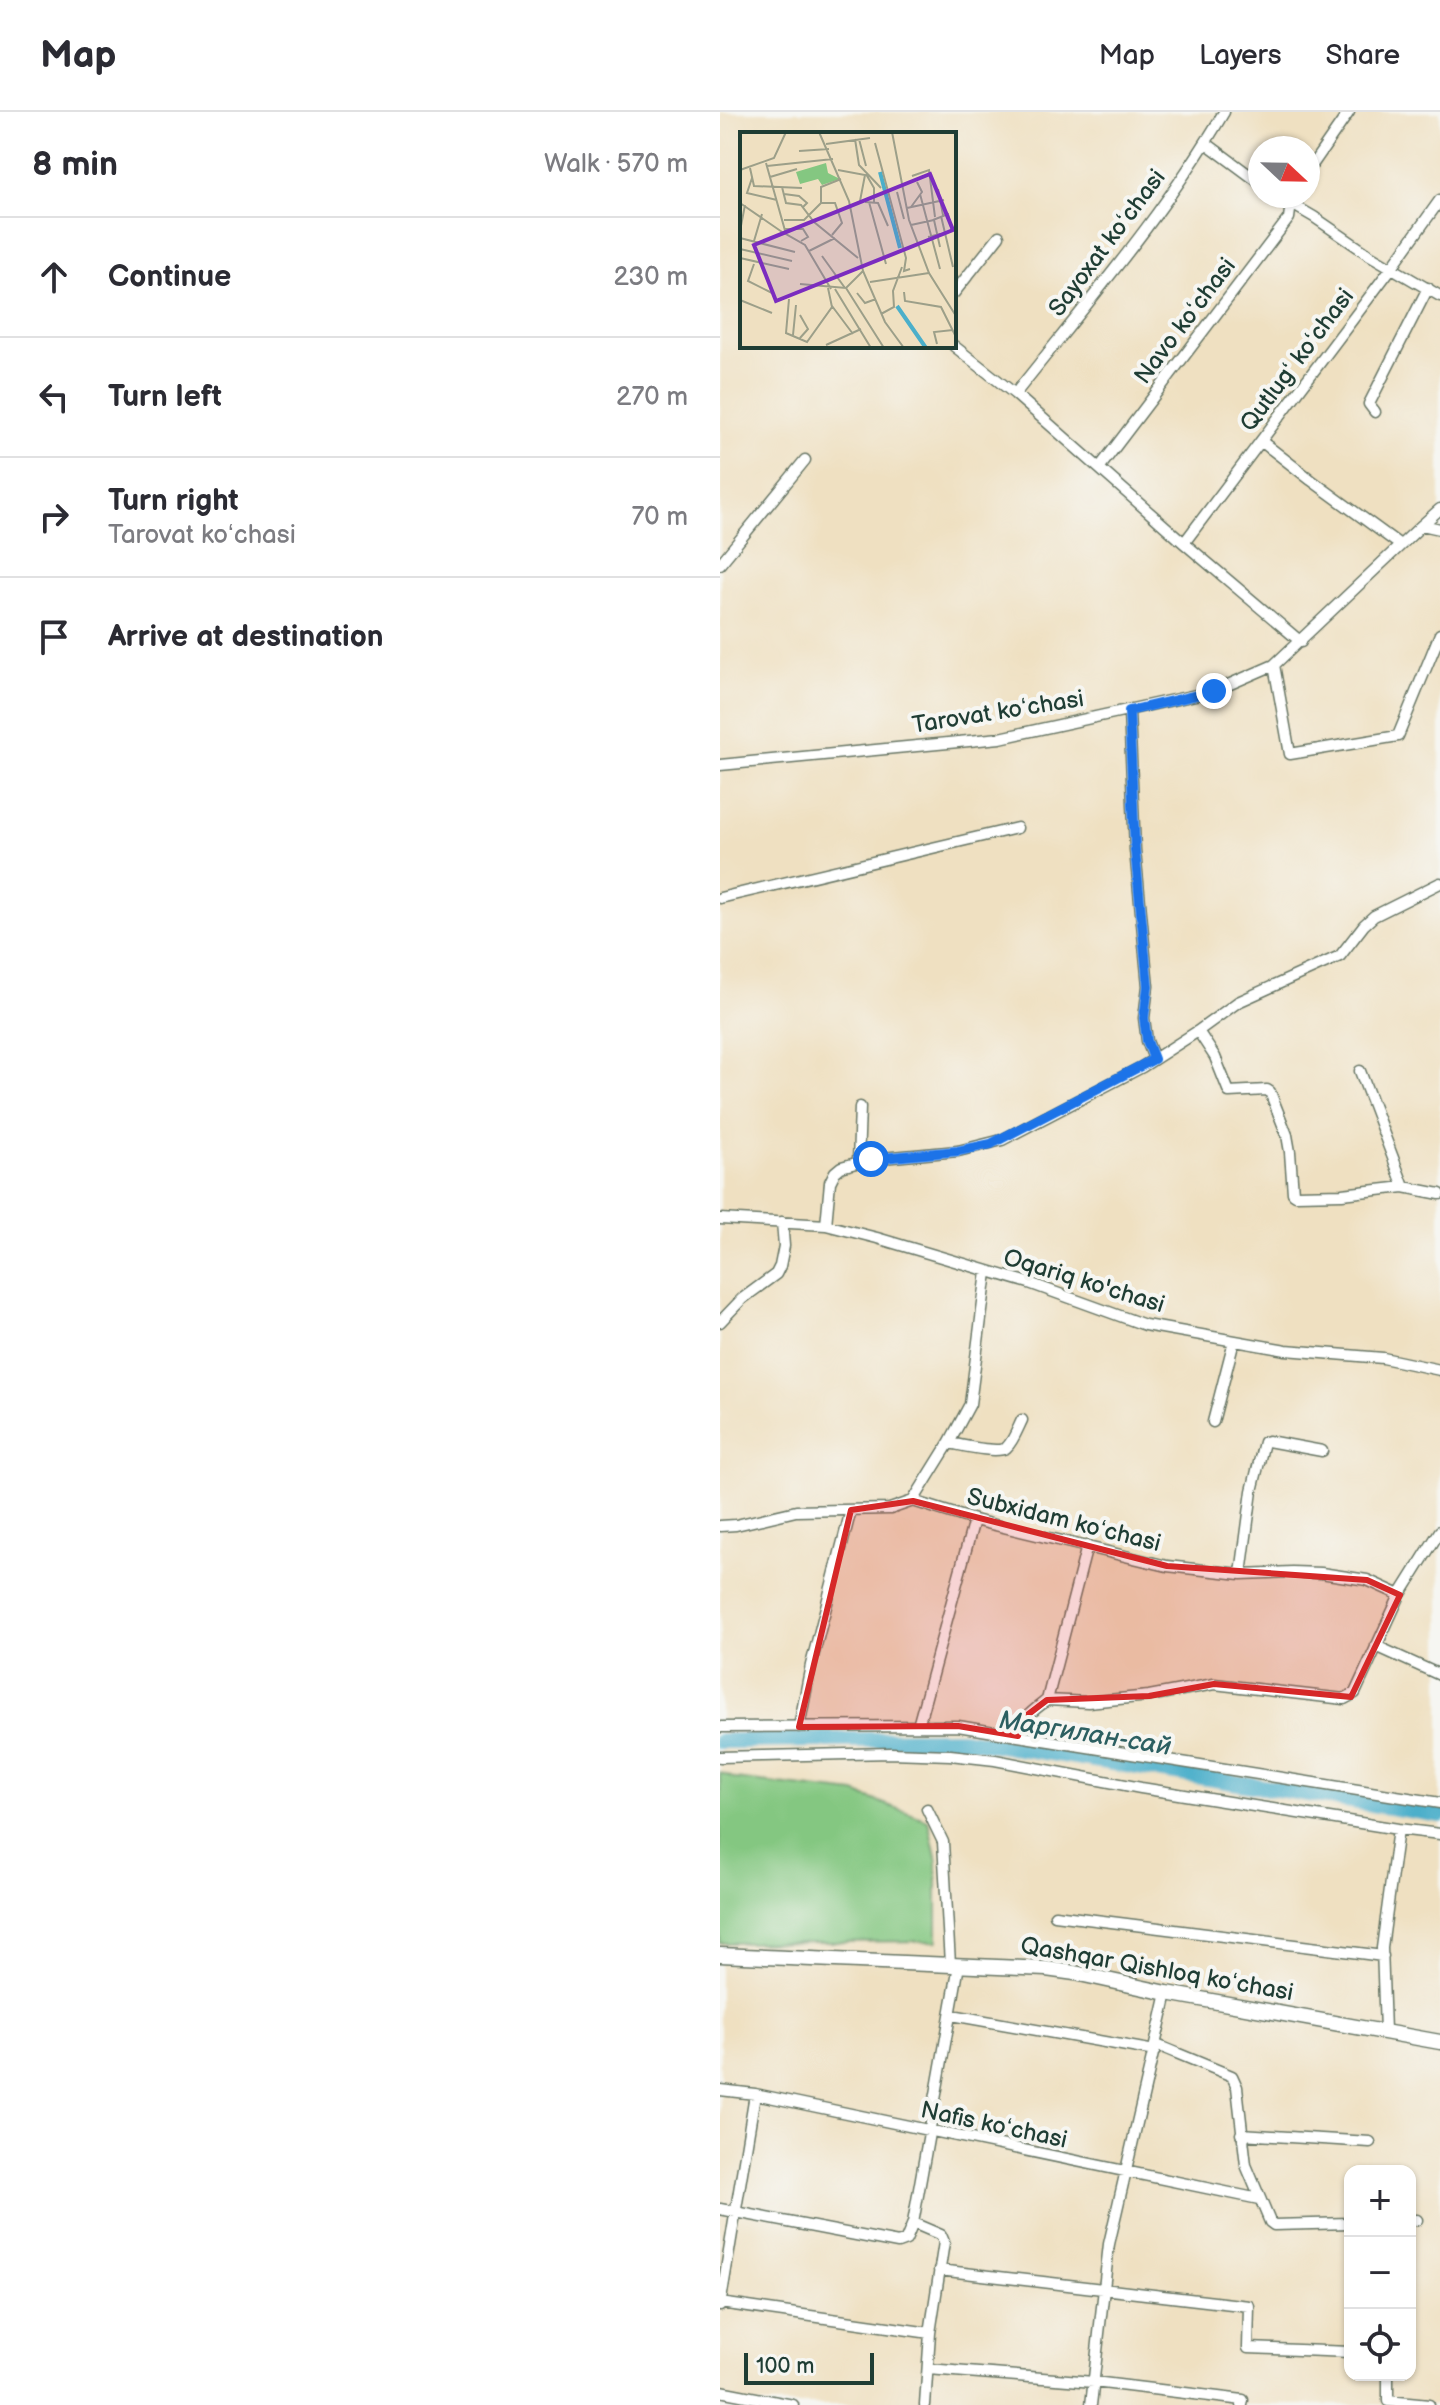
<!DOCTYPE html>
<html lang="en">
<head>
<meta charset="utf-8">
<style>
  body { margin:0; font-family:"Balsamiq Sans",sans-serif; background:#f2f2f3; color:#2b2b33 }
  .controls { position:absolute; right:24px; bottom:24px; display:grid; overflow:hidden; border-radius:16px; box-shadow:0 2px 6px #0004 }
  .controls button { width:72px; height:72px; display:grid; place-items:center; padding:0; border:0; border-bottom:2px solid #e1e1e2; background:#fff; color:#2b2b33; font:40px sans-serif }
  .compass { position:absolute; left:528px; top:24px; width:72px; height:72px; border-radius:50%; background:#fff; box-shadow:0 2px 6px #0004; rotate:112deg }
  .scale { position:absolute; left:24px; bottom:20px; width:130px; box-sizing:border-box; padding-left:8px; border:4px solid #1f3d34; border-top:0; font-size:22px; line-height:28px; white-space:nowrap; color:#1f3d34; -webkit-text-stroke:6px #f6f6f2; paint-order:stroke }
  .stop { position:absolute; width:24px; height:24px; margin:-18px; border:6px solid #1a73e8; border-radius:50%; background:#fff }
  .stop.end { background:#1a73e8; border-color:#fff; box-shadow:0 2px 8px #0008 }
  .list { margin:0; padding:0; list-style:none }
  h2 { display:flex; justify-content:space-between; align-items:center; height:104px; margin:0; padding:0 32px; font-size:34px }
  h2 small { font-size:26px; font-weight:400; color:#7c7c81 }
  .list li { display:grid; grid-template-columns:52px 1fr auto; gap:24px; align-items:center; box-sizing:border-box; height:120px; padding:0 32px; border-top:2px solid #e1e1e2 }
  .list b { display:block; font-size:30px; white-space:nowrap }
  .list p { margin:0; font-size:26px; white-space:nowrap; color:#7c7c81 }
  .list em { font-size:26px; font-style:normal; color:#7c7c81 }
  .icon { flex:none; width:44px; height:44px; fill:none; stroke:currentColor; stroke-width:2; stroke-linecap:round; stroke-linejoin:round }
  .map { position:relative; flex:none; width:720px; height:2293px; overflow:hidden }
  header { display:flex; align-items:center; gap:48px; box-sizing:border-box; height:112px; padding:0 40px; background:#fff; border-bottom:2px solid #e1e1e2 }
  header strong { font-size:38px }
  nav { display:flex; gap:44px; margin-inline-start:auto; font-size:28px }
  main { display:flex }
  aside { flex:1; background:#fff }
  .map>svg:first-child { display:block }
</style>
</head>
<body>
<header>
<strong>Map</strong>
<nav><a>Map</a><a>Layers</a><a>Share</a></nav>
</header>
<main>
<aside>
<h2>8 min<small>Walk · 570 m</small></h2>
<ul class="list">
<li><svg class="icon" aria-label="ahead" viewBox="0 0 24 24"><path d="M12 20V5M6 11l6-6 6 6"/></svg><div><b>Continue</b></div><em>230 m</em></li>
<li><svg class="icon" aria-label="left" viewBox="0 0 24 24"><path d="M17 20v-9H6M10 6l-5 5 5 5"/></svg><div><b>Turn left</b></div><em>270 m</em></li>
<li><svg class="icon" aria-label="right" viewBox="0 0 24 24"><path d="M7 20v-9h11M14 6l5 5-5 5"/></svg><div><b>Turn right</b><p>Tarovat koʻchasi</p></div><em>70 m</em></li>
<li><svg class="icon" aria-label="arrive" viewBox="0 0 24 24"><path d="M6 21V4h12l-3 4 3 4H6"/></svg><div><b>Arrive at destination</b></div></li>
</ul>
</aside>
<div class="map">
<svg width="720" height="2293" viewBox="0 0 720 2293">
  <rect width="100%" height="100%" fill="#f6f6f2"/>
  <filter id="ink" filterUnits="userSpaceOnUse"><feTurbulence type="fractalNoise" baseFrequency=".0125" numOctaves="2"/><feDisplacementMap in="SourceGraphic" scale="16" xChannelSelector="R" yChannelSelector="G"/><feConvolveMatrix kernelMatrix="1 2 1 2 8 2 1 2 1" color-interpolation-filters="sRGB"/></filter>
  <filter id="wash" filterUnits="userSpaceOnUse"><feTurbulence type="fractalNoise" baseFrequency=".006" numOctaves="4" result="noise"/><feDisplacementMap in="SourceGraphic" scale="32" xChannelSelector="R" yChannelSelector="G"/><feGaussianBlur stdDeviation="1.8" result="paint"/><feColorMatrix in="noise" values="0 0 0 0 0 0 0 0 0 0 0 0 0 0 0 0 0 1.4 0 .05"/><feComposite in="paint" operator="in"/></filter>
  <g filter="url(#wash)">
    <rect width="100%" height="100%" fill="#efe0c1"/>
    <!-- green -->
    <path fill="#84c781" stroke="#52825a" stroke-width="2" d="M0,1660L15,1667L135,1681L208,1708L217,1749V1829L0,1831Z"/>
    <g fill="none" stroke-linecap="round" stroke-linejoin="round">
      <!-- river -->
      <path stroke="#4bafca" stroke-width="16" d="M0,1629L242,1627L720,1703"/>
    </g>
  </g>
  <g filter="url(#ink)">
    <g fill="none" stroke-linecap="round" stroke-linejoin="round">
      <defs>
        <path id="street" d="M486,31L540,71
          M588,59L629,0
          M558,84L594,105L648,142L720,184
          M234,181L279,124
          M234,234L295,282L464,431L581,530
          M295,282C368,190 445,101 504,0
          M655,300L649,292L708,176
          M541,329L591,368L680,433
          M380,355L569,106L572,84
          M702,413L720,397
          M464,431L672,155L720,88
          M0,452L85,348
          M554,553L570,642L678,624L720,522
          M409,599L415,738L428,874L424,906L427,929L434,947
          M0,653L280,626L494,579L554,553L702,413L720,417
          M0,786L297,716
          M478,919L495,945L509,980L547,978L550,980L567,1023L570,1040L573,1081L576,1083L622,1082L684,1075L720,1082
          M640,959L684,1075
          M138,1050L140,995
          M0,1107L106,1113L157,1126L309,1171L425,1213L566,1238L663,1246L720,1258
          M106,1113L110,1070L115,1060L121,1055L151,1047L238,1039L282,1028L422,955L478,919L518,890L620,844L644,813L654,804L720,771
          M0,1210L22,1187L56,1162L60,1154L64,1134L62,1110
          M493,1310L514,1229
          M229,1331C241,1333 276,1342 286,1336C293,1330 298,1316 302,1308
          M193,1389L229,1331L250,1292L267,1160
          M0,1414L16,1413L76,1399L170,1397L193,1389L254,1408L447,1454L521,1462L572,1460L601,1461L647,1468L680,1483
          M521,1462L532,1379L544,1330L548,1329L602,1339
          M656,1534L720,1563
          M327,1588L368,1590L429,1584L494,1572L624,1587L635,1581L680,1483L720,1419
          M198,1614L254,1408
          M0,1615L238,1614L298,1624C301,1606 313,1599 327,1588L367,1434
          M79,1615L91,1553L131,1398
          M298,1624L720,1691
          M0,1645L171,1641L230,1643L275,1648L421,1676L678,1717L720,1722
          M207,1697L223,1730L230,1852
          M335,1803L663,1844
          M232,1903L435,1939
          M665,1919L662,1836L678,1717
          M437,1933L512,1964L517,1975L526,2053L550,2110L554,2113L630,2111
          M0,1978L35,1982L539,2087
          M521,2022L650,2030
          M0,2097L178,2131L186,2128L193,2111L239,1853
          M690,2108H697
          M193,2111L221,2123L224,2130L210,2221L205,2293
          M219,2158L529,2194L528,2236L630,2240
          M0,2191L210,2221
          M0,2194L35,1982
          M208,2257L374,2270L523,2288L522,2293
          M668,2263V2289L709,2293
          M0,2279L73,2293
          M371,2293L389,2132L447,1881"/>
        <path id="secondary" d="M0,1843L326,1857L355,1861L447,1881L720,1930"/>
      </defs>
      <!-- street casing -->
      <use href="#street" stroke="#687665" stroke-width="13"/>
      <!-- secondary casing -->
      <use href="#secondary" stroke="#687665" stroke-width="17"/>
      <!-- street -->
      <use href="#street" stroke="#fff" stroke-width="10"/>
      <!-- secondary -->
      <use href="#secondary" stroke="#fff" stroke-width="14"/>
    </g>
  </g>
  <g fill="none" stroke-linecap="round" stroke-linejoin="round" filter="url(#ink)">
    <!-- route -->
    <path stroke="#1a73e8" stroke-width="10" d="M151,1047L238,1039L271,1032L434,947L427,929L424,906L428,874L415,738L409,599L494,579"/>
  </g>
  <!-- marked area -->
  <path fill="#d62828" fill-opacity="0.2" stroke="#d62828" stroke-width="6" stroke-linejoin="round" d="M193,1389L447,1454L647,1468L680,1483L631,1585L494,1572L429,1584L327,1588L306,1604L298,1624L238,1614L79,1615L131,1398Z"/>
  <g text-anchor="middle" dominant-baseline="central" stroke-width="8" stroke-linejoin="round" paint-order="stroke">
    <!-- street labels -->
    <g font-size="24" fill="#1f3d34" stroke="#f6f6f2">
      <text transform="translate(387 131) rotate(-53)">Sayoxat koʻchasi</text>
      <text transform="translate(465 209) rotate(-53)">Navo koʻchasi</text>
      <text transform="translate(577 248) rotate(-53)">Qutlugʻ koʻchasi</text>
      <text transform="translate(278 600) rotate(-9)">Tarovat koʻchasi</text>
      <text transform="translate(364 1169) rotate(17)">Oqariq ko'chasi</text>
      <text transform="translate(344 1408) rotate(14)">Subxidam koʻchasi</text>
      <text transform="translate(437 1857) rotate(10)">Qashqar Qishloq koʻchasi</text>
      <text transform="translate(274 2013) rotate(12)">Nafis koʻchasi</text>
    </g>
    <!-- water labels -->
    <g font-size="26" font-style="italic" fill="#2c5f61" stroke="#f6f6f2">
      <text transform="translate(365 1622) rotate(9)">Маргилан-сай</text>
    </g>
  </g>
  <!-- overview -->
  <g transform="translate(20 20)">
    <rect width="216" height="216" fill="#efe0c1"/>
    <path d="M86,31L88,41L100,47L82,53L78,47L60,52L56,40Z" fill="#84c781"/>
    <path fill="none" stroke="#4bafca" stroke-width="4" d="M140,40L160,116M157,174L186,216"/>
    <path fill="none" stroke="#9c9f89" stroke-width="2" d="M79,0L109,69L123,139L145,190L164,216M152,0L169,88L189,141L216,184M115,7L119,33L141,56M119,7L126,34M135,11L166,126L164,139L170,137M86,12L130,6M59,19L89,17M26,31L46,102L65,113L91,157M27,34L93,27M10,36L14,54L62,56M0,38L34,26L46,0M98,38L125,43L120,69M126,42L134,56V71M172,44L189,38L195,85M30,45L57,37M12,46L7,61L37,68M42,55L46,71L61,73L74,90L118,126M198,57L203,83M157,60L164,87M44,62L59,64L67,71L63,75M180,62L200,137M125,70L138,71L148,94M129,70L146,132M0,71L45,102M81,71H95L102,91L92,103M171,75L182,60L177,50M167,76L204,68M201,84L213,135M44,88H64L81,71V55L101,47M171,93L194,88L200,115M45,97H63L68,105L61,109M0,99L5,73M188,105L212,99L208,82L193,88M0,106L55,120M14,109L22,82M0,117L52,129M69,119L95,106M82,124L105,156M0,126L49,137M14,132L8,149L32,161M130,150L189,141M60,152L106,156L123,139M106,156L144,216M95,157L131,216M164,160L165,169L201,175L216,205M117,161L125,171L136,167M49,167L46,201L67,210L92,175L88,156M0,168L32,181M92,174L113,202M141,182L154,175L153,159L162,135M60,183L68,197L60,206M53,203L56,173M197,212L194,200L213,198M86,213L121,197"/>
    <path fill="#7b2cbf" fill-opacity="0.15" stroke="#7b2cbf" stroke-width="4" d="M190,42L213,98L36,169L14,113Z"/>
    <rect width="216" height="216" fill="none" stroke="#1f3d34" stroke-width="4"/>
  </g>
</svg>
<div class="controls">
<button>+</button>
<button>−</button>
<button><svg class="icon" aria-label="locate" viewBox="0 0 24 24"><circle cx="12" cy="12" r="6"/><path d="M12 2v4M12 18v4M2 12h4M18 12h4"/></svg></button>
</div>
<svg class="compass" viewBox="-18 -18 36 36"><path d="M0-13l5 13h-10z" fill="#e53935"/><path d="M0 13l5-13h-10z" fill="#7c7c81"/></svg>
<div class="scale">100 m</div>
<div class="stop" style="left:151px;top:1047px"></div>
<div class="stop end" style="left:494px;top:579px"></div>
</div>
</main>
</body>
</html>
